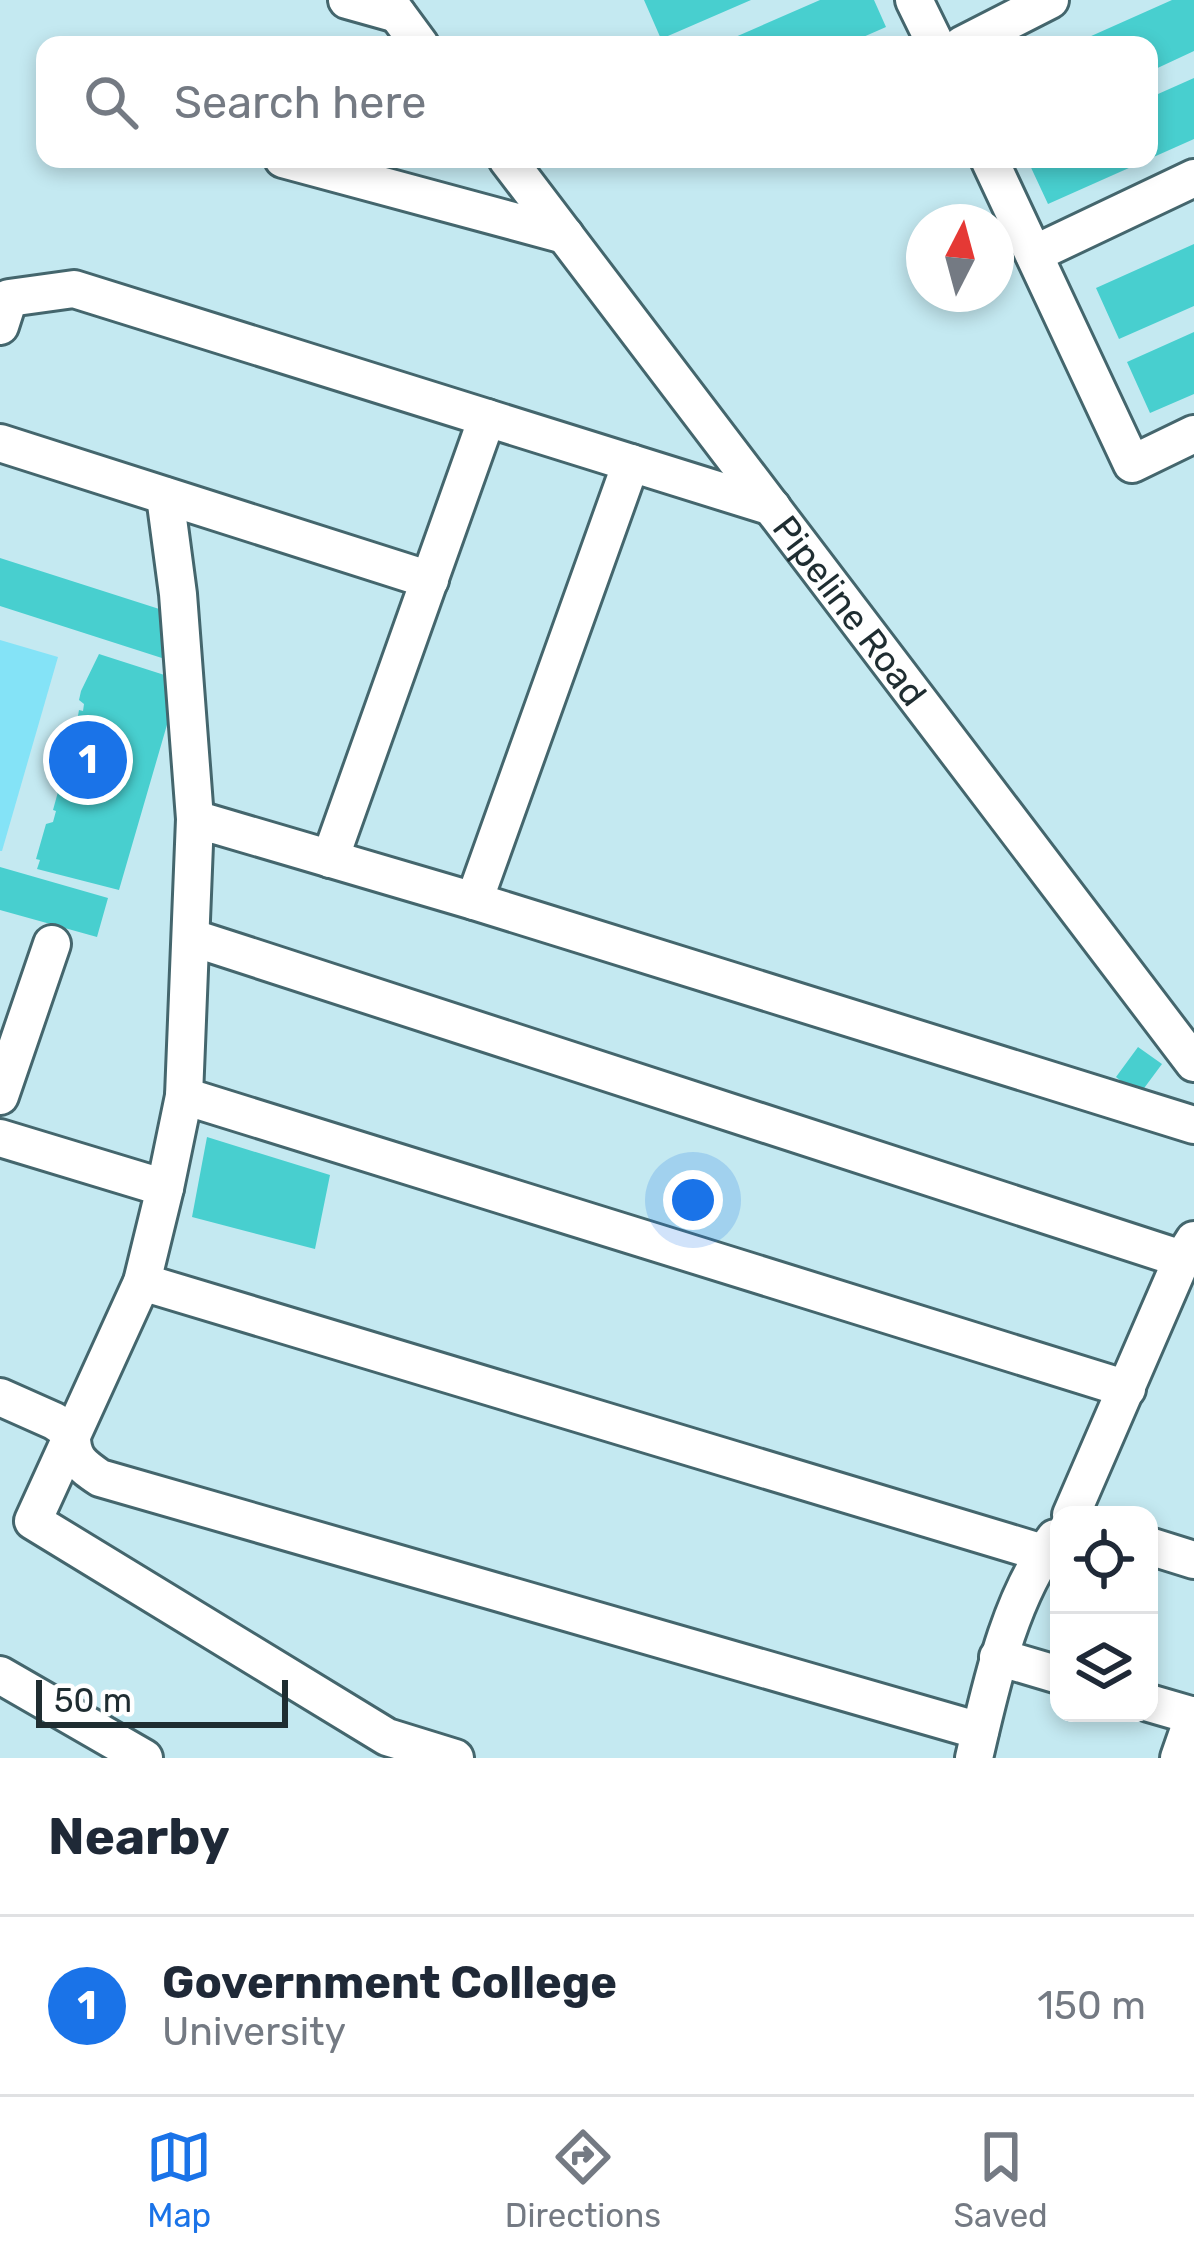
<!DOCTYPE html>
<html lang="en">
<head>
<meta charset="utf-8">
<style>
  body { margin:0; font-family:Rubik,sans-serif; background:#f2f2f3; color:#1f2937 }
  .controls { position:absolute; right:36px; bottom:36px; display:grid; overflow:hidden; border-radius:24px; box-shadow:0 6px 18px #0003 }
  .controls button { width:108px; height:108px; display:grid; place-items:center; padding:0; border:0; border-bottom:3px solid #e0e1e3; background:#fff; color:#1f2937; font:60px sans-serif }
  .compass { position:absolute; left:906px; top:204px; width:108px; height:108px; border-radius:50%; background:#fff; box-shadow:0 6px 18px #0003; rotate:6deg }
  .scale { position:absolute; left:36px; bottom:30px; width:252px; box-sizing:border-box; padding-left:12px; border:6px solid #1f2d31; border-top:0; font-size:33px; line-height:42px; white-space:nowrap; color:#1f2d31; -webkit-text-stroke:9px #fff; paint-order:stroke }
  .you { position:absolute; left:693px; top:1200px; width:42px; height:42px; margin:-30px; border:9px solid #fff; border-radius:50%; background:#1a73e8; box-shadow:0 0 0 18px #1a73e833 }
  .badge { display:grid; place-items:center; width:78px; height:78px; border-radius:50%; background:#1a73e8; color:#fff; font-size:39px; font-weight:700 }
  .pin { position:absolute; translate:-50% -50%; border:6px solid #fff; box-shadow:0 3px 12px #0006 }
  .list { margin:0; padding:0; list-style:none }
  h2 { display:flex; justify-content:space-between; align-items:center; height:156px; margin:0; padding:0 48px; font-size:51px }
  h2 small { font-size:39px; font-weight:400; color:#747a83 }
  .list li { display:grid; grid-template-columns:78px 1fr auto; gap:36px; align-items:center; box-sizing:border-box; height:180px; padding:0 48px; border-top:3px solid #e0e1e3 }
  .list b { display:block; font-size:45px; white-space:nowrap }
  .list p { margin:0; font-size:39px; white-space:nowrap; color:#747a83 }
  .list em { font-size:39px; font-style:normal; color:#747a83 }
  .icon { flex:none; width:66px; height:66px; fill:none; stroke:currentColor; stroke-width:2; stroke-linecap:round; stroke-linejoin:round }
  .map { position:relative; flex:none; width:1194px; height:1758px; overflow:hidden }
  .search { position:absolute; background:#fff; box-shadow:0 6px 18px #0003; left:36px; right:36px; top:36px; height:132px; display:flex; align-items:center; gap:30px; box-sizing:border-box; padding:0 42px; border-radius:24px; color:#747a83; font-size:45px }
  .sheet { height:336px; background:#fff }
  nav { display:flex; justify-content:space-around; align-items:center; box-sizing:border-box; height:168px; border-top:3px solid #e0e1e3; background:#fff; font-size:33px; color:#747a83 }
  nav a { display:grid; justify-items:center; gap:6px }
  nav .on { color:#1a73e8 }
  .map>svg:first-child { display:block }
</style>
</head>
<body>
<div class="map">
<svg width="1194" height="1758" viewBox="0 0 1194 1758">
  <rect width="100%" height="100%" fill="#c4e9f1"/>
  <!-- green -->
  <path fill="#84e3f7" d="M0,640L58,657L2,851H0Z"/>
  <!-- building -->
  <path fill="#48cfcf" d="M644,0H751L661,39Z
    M820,0H874L886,27L845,45H717Z
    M1172,0H1194V51L1149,72V45H1071Z
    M1194,78V139L1048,204L1027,159H1149V98Z
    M1194,244V306L1119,339L1096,288Z
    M1194,332V394L1150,413L1127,362Z
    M0,558L178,615L165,659L0,606Z
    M99,654L180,680L119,890L37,869L40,860L36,859L46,824L53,822L56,811L53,810L61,781L52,779L53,754L63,735L74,738L79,710L83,711L84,704L79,700L81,691Z
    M0,867L108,898L97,937L0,910Z
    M1138,1047L1162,1064L1139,1095L1116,1077Z
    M207,1137L330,1175L315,1249L192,1217Z"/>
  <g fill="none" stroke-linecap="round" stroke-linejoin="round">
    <defs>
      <g id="minor">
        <path d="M347,0L397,14"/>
        <path d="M387,0L420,45"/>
        <path d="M914,0L936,45"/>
        <path d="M962,45L1050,0"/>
        <path d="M283,159L565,235"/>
        <path id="s1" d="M507,159L1194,1063"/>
        <path d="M989,159L1132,464L1194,434"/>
        <path d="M1034,254L1194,178"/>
        <path d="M0,326L9,298L74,289L772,507"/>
        <path d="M0,443L430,580"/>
        <path d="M165,496L178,594L195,819"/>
        <path d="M330,859L487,418"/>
        <path d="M474,901L631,463"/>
        <path d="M193,938L1182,1259"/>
        <path d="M0,1096L52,944"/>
        <path d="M184,1096L1127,1389"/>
        <path d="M0,1138L165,1188"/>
        <path d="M142,1282L1043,1553"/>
        <path d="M0,1397L54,1421L72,1433"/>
        <path d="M72,1433C71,1458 81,1465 100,1478L980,1731"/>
        <path d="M1071,1515L1182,1259L1194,1240"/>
        <path d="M1149,1546L1194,1560"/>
        <path d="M998,1657L1059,1675"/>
        <path d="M0,1675L144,1758"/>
        <path d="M1149,1703L1194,1716"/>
        <path d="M455,1758L387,1737L33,1521L142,1282L165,1188L184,1096L195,819L474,901L1194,1125"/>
        <path d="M974,1758C991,1686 1009,1598 1055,1538"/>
        <path d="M1179,1758L1194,1715"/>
      </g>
    </defs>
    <!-- minor casing -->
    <use href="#minor" stroke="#44666d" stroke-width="42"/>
    <!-- minor -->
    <use href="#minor" stroke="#fff" stroke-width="36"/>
  </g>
  <g text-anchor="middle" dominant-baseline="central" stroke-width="12" stroke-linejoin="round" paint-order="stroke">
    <!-- street labels -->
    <g font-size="36" fill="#1f2d31" stroke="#fff">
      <text stroke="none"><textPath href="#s1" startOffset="567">Pipeline Road</textPath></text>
    </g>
  </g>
</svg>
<div class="controls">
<button><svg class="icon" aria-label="locate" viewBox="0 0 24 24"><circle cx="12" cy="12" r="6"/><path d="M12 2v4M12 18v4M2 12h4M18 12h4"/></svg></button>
<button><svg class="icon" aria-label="layers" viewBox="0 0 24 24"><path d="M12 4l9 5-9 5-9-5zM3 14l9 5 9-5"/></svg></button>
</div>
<svg class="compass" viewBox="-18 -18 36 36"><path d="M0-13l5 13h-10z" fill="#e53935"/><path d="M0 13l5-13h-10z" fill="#747a83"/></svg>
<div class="scale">50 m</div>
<div class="you"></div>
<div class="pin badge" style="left:88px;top:760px">1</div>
<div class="search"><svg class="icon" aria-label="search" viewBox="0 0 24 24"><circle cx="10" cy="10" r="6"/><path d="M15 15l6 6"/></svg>Search here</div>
</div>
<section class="sheet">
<h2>Nearby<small></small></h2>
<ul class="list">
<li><span class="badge">1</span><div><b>Government College</b><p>University</p></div><em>150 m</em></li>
</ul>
</section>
<nav>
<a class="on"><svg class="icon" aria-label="map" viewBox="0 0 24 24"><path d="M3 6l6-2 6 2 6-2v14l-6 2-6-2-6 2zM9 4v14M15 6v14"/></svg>Map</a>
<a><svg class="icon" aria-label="directions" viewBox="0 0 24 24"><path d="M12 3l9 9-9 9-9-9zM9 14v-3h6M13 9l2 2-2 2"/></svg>Directions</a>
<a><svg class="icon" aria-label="saved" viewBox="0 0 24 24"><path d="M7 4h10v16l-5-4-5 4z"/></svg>Saved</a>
</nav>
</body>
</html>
